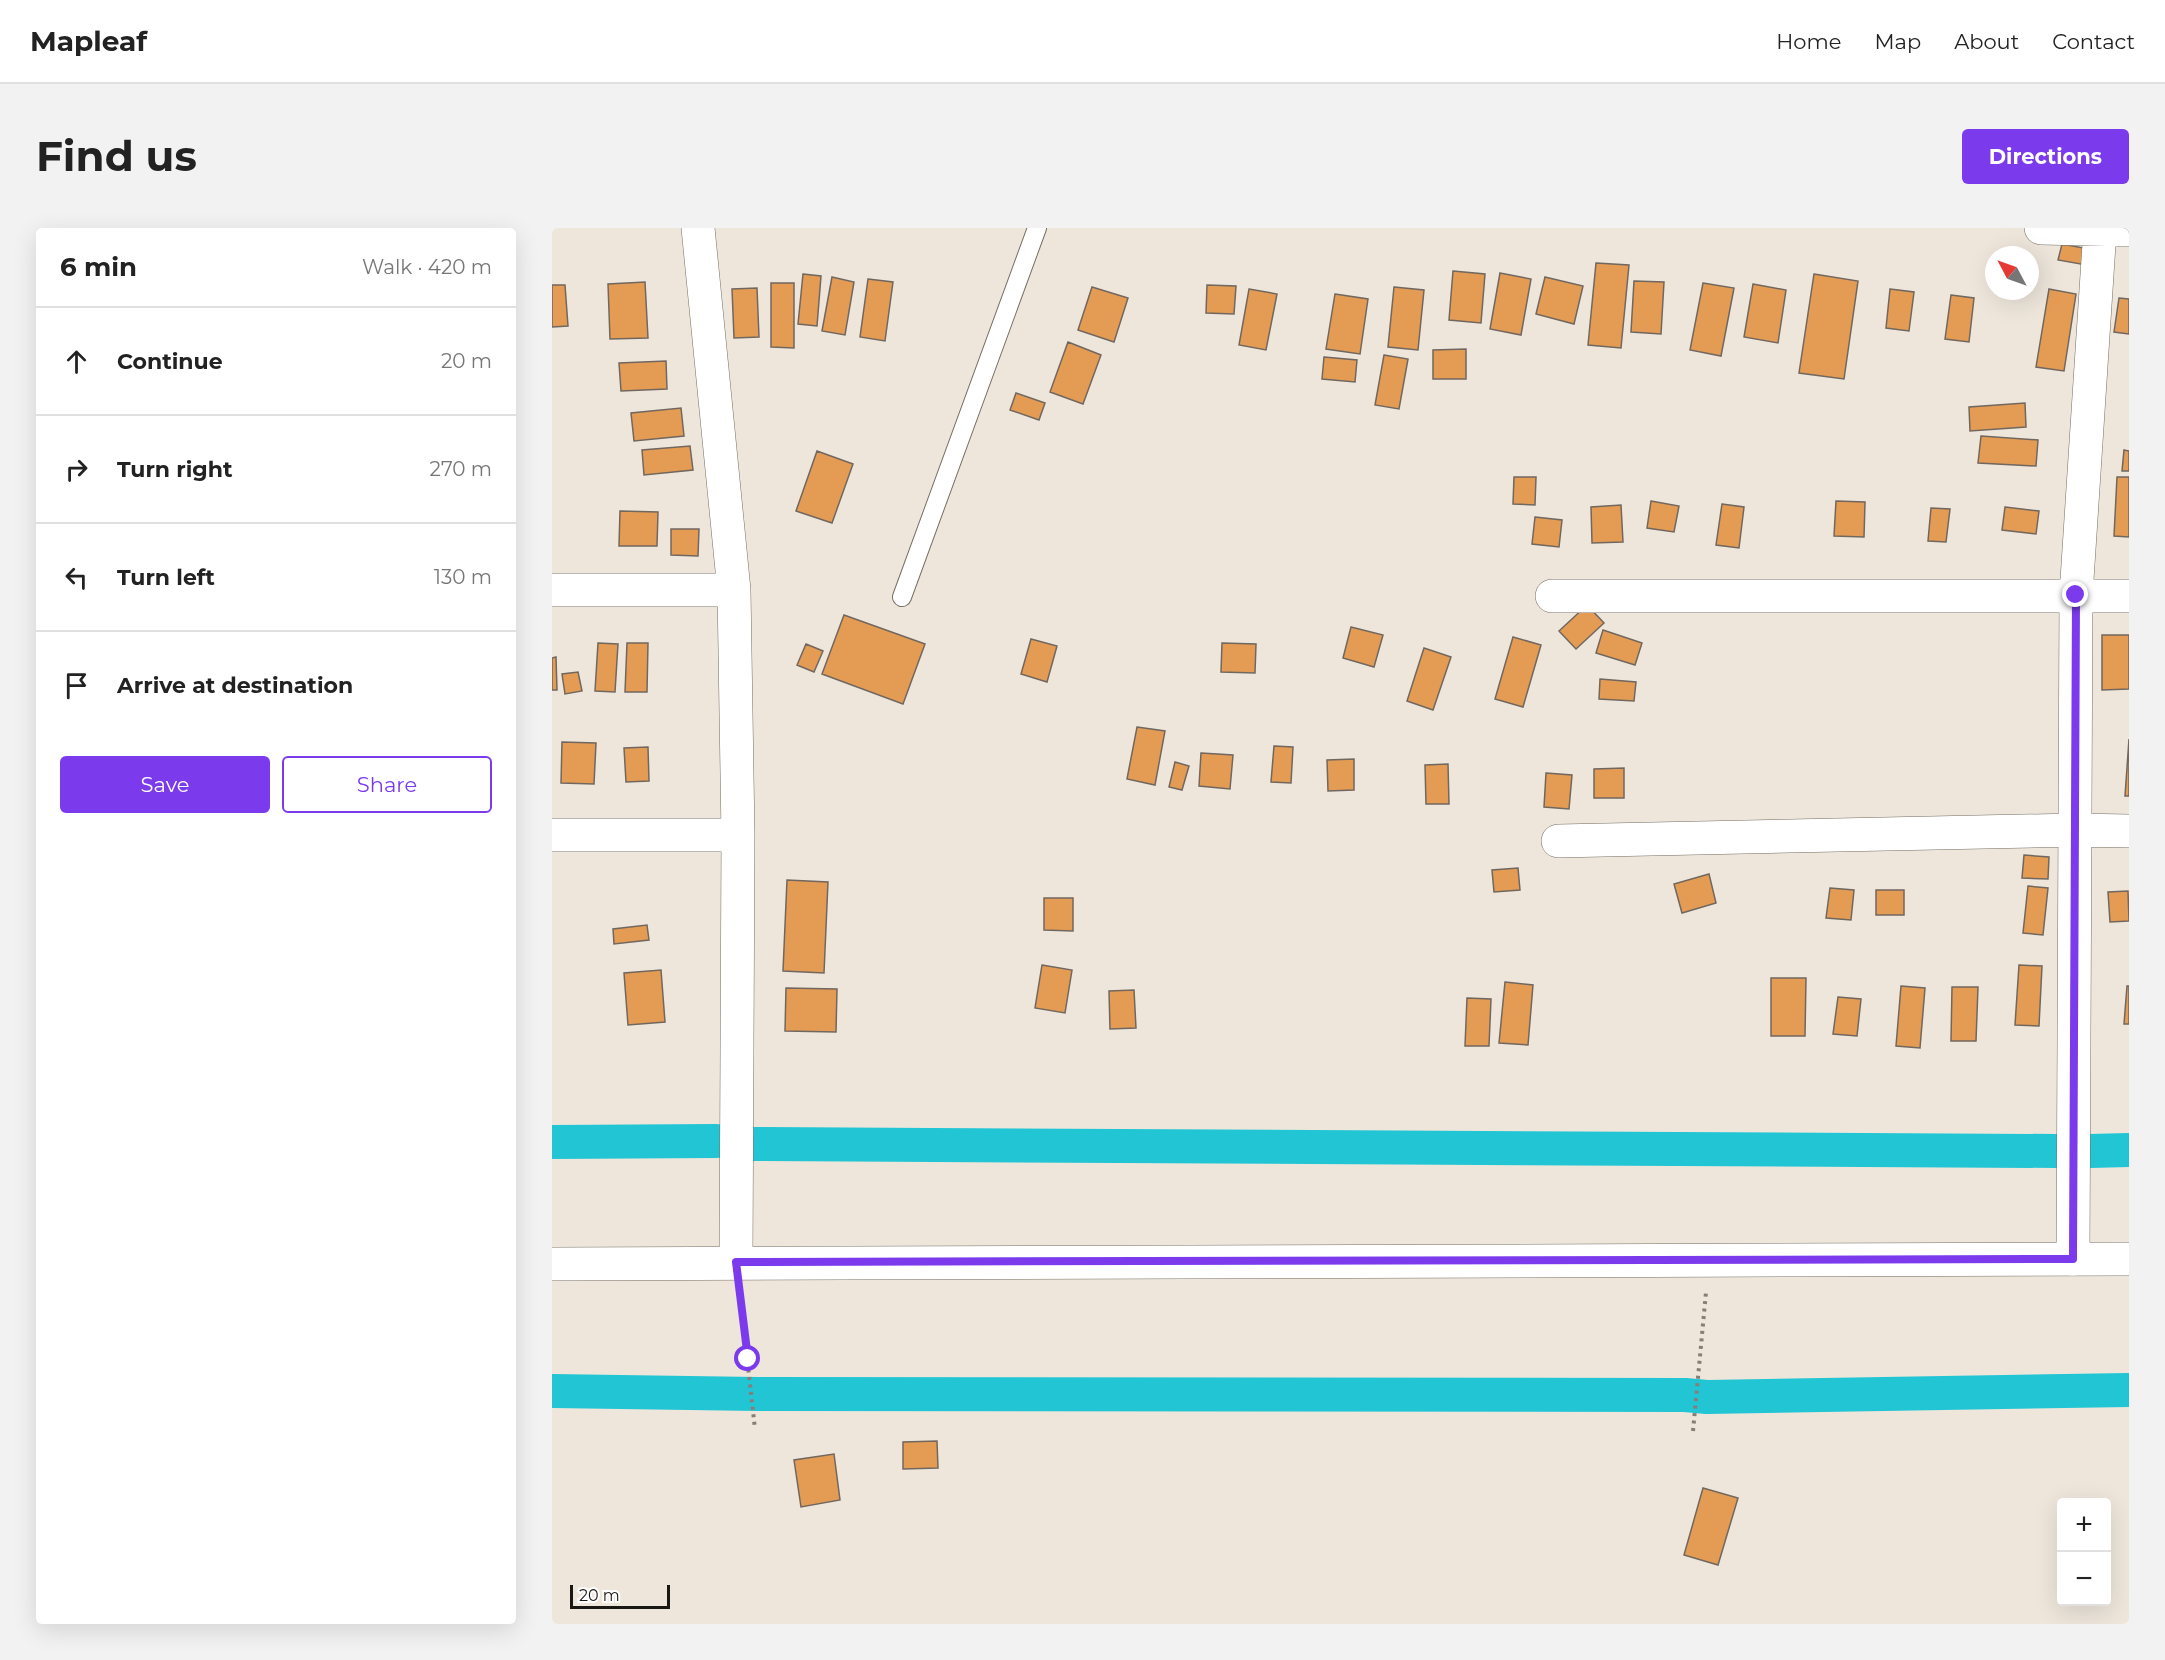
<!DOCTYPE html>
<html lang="en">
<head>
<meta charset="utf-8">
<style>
  body { margin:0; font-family:Montserrat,sans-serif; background:#f2f2f2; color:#222 }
  .controls { position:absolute; right:18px; bottom:18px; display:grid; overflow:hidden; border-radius:6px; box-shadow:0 6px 24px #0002 }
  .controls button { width:54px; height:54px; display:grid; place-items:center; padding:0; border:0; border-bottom:2px solid #e0e0e0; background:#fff; color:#222; font:30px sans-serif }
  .compass { position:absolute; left:1433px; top:18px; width:54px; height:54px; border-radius:50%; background:#fff; box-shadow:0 6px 24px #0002; rotate:311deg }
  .scale { position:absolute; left:18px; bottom:15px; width:100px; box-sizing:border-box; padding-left:6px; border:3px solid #1a1814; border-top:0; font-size:16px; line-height:21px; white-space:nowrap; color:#1a1814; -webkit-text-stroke:4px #fff; paint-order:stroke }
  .stop { position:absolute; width:18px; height:18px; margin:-14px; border:4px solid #7c3aed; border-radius:50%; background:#fff }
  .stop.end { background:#7c3aed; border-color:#fff; box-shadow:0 2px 6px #0008 }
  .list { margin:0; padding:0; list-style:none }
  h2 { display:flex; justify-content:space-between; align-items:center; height:78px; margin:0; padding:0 24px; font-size:26px }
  h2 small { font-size:20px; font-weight:400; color:#767676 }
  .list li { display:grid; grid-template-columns:39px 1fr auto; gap:18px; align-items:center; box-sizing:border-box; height:108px; padding:0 24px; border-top:2px solid #e0e0e0 }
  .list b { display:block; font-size:22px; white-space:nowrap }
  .list em { font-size:20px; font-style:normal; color:#767676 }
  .actions { display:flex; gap:12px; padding:18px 24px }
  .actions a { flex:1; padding:14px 0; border:2px solid #7c3aed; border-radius:6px; text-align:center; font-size:21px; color:#7c3aed }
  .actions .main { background:#7c3aed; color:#fff }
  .icon { flex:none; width:33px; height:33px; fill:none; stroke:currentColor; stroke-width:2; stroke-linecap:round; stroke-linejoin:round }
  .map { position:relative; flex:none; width:1577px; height:1396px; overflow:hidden; border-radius:6px }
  header { display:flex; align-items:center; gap:36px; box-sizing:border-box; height:84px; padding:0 30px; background:#fff; border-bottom:2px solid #e0e0e0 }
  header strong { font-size:28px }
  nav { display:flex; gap:33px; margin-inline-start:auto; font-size:21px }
  .intro { display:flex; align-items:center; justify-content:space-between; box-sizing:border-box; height:144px; padding:0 36px }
  h1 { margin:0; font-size:42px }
  .button { padding:15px 27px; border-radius:6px; background:#7c3aed; color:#fff; font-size:21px; font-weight:700 }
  main { display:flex; gap:36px; padding:0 36px }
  aside { flex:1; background:#fff; border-radius:6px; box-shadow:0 6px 24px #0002 }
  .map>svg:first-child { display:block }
</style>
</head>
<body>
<header>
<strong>Mapleaf</strong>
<nav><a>Home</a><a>Map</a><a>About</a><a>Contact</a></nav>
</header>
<div class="intro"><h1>Find us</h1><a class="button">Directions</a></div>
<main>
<aside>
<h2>6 min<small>Walk · 420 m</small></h2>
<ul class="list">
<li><svg class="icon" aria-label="ahead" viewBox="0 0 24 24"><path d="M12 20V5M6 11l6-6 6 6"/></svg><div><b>Continue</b></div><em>20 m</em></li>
<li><svg class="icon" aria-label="right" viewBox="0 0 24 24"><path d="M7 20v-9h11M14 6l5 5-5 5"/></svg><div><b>Turn right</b></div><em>270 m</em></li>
<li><svg class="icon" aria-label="left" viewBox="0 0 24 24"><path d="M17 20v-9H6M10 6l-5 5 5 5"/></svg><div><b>Turn left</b></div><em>130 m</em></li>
<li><svg class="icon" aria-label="arrive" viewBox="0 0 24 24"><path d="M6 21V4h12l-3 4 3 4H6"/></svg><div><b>Arrive at destination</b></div></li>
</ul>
<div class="actions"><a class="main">Save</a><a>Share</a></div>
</aside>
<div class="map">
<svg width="1577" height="1396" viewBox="0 0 1577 1396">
  <rect width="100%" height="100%" fill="#eee6db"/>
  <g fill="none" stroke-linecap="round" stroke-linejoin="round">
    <!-- canal -->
    <path stroke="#22c5d4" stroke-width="34" d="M0,914L164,913
      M201,916L1504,923
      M1538,923L1577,922
      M0,1163L205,1166L1133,1167L1155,1169L1577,1162"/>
  </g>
  <!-- building -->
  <path fill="#e49c55" stroke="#71675f" stroke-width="1.5" d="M1510,16L1537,21L1534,37L1506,32Z
    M1044,35L1077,37L1069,120L1036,117Z
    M901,43L933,46L929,95L897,92Z
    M948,45L979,51L969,107L938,101Z
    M251,46L269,48L265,98L246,96Z
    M1262,46L1306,53L1292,151L1247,145Z
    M280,49L302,54L293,107L270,103Z
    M993,49L1031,58L1022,96L984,86Z
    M316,51L341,54L333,113L308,109Z
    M1082,53L1112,54L1109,106L1079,104Z
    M93,54L96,110L58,111L56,56Z
    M219,55H242V120L219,119Z
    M1151,55L1182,60L1169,128L1138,122Z
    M1201,56L1234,62L1226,115L1192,109Z
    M0,57H13L16,98L0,99Z
    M655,57L684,58L682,86L654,85Z
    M540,59L576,70L562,114L526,102Z
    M842,59L872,62L866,122L836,119Z
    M205,60L207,109L182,110L180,61Z
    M697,61L725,66L714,122L687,117Z
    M1338,61L1362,64L1357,103L1334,100Z
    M1497,61L1524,66L1512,143L1484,139Z
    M783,66L816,71L808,126L774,121Z
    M1399,67L1422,70L1417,114L1393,111Z
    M1567,70L1577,71V106L1562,104Z
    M516,114L549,127L531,176L498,164Z
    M914,121V151H881V122Z
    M832,127L856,131L847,181L823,177Z
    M772,129L805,132L803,154L770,151Z
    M114,133L115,161L69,163L67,135Z
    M464,165L493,175L487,192L458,182Z
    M1473,175L1474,199L1418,203L1417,179Z
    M129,180L132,208L82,213L79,185Z
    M1429,208L1486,212L1484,238L1426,235Z
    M138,218L141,242L92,247L90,222Z
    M1572,222L1577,223V243H1570Z
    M265,223L301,236L280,295L244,283Z
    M962,249H984L983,277L961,276Z
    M1565,249H1577V309L1562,308Z
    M1099,273L1127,278L1122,304L1095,300Z
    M1284,273L1313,274L1312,309L1282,308Z
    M1170,276L1192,279L1187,320L1164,317Z
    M1069,277L1071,314L1040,315L1039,279Z
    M1453,279L1487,283L1484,306L1450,302Z
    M1379,280L1398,281L1394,314L1376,313Z
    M68,283L106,284L105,318H67Z
    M983,289L1010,292L1007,319L980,316Z
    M119,301H147L146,328L119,327Z
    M1035,377L1052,395L1024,421L1007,403Z
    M292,387L373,416L351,476L270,446Z
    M799,399L831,407L822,439L791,430Z
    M1051,402L1090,415L1083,437L1044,425Z
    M1550,407H1577V461L1550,462Z
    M961,409L989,417L971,479L943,471Z
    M479,411L505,418L495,454L469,446Z
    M46,415L66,416L63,464L43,463Z
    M75,415H96L95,464H73Z
    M670,415L704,416L703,445L669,444Z
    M254,416L271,423L262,444L245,437Z
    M872,420L899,429L881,482L855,473Z
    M4,429L5,462H0V430Z
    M26,444L30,463L13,466L10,446Z
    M1048,451L1084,454L1082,473L1047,471Z
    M585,499L613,503L603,557L575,551Z
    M1577,511V568H1573Z
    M10,514L44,515L42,556L9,555Z
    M722,518L741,519L739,555L719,554Z
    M96,519L97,553L74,554L72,520Z
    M649,525L681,527L678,561L647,558Z
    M802,531V562L776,563L775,532Z
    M623,534L637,538L630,562L617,559Z
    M896,536L897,576H874L873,537Z
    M1072,540V570H1042V541Z
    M994,545L1020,547L1017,581L992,579Z
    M1472,627L1497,629L1496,651L1470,650Z
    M966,640L968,662L942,664L940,642Z
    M1157,646L1164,675L1130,685L1122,656Z
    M235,652L276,654L272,745L231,743Z
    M1476,658L1496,660L1491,707L1471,705Z
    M1278,660L1302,662L1299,692L1274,690Z
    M1324,662H1352V687H1324Z
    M1576,663L1577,693L1558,694L1556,664Z
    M492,670H521V703L492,702Z
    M95,697L97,712L62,716L61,701Z
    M490,737L520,742L513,785L483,780Z
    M1467,737L1490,738L1487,798L1463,797Z
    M109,742L113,794L76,797L72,745Z
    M1219,750H1254L1253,808H1219Z
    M953,754L981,757L976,817L947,815Z
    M1349,758L1373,760L1368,820L1344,818Z
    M1575,758H1577V796H1572Z
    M1400,759H1426L1424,813H1399Z
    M234,760L285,761L284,804L233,803Z
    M582,762L584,800L558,801L557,763Z
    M1286,769L1309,771L1305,808L1281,806Z
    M915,770L939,771L937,818H913Z
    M385,1213L386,1240L351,1241V1214Z
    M282,1226L288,1272L249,1279L242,1232Z
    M1151,1260L1186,1270L1166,1337L1132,1327Z"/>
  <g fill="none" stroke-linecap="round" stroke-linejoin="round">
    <defs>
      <path id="service" d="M350,369L485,0"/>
      <path id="minor" d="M146,0L182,362L186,607L184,1034
        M1489,0L1577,2
        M0,362H182
        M1000,368H1577
        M0,607H186
        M1006,613L1523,602L1577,603
        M1521,1031L1524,367L1548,1"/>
      <path id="tertiary" d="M0,1036L1577,1031"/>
    </defs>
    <!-- service casing -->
    <use href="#service" stroke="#756e64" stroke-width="20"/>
    <!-- minor casing -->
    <use href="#minor" stroke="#756e64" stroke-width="34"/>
    <!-- tertiary casing -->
    <use href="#tertiary" stroke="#756e64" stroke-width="34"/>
    <!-- path -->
    <path stroke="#847f78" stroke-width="4" stroke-dasharray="3 4.5" stroke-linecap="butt" d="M188,1067L203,1201
      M1141,1203L1154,1064"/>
    <!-- service -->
    <use href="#service" stroke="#fff" stroke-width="18"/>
    <!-- minor -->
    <use href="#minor" stroke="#fff" stroke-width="33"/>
    <!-- tertiary -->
    <use href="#tertiary" stroke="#fff" stroke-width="33"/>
  </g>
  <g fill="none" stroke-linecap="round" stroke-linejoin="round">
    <!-- route -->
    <path stroke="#7c3aed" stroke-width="8" d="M196,1131L184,1034L1521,1031L1524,367"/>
  </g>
</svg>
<div class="controls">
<button>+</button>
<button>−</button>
</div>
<svg class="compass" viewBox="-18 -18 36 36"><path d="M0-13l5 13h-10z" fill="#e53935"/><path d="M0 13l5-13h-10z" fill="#767676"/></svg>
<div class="scale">20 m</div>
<div class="stop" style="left:196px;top:1131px"></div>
<div class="stop end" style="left:1524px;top:367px"></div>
</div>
</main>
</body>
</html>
